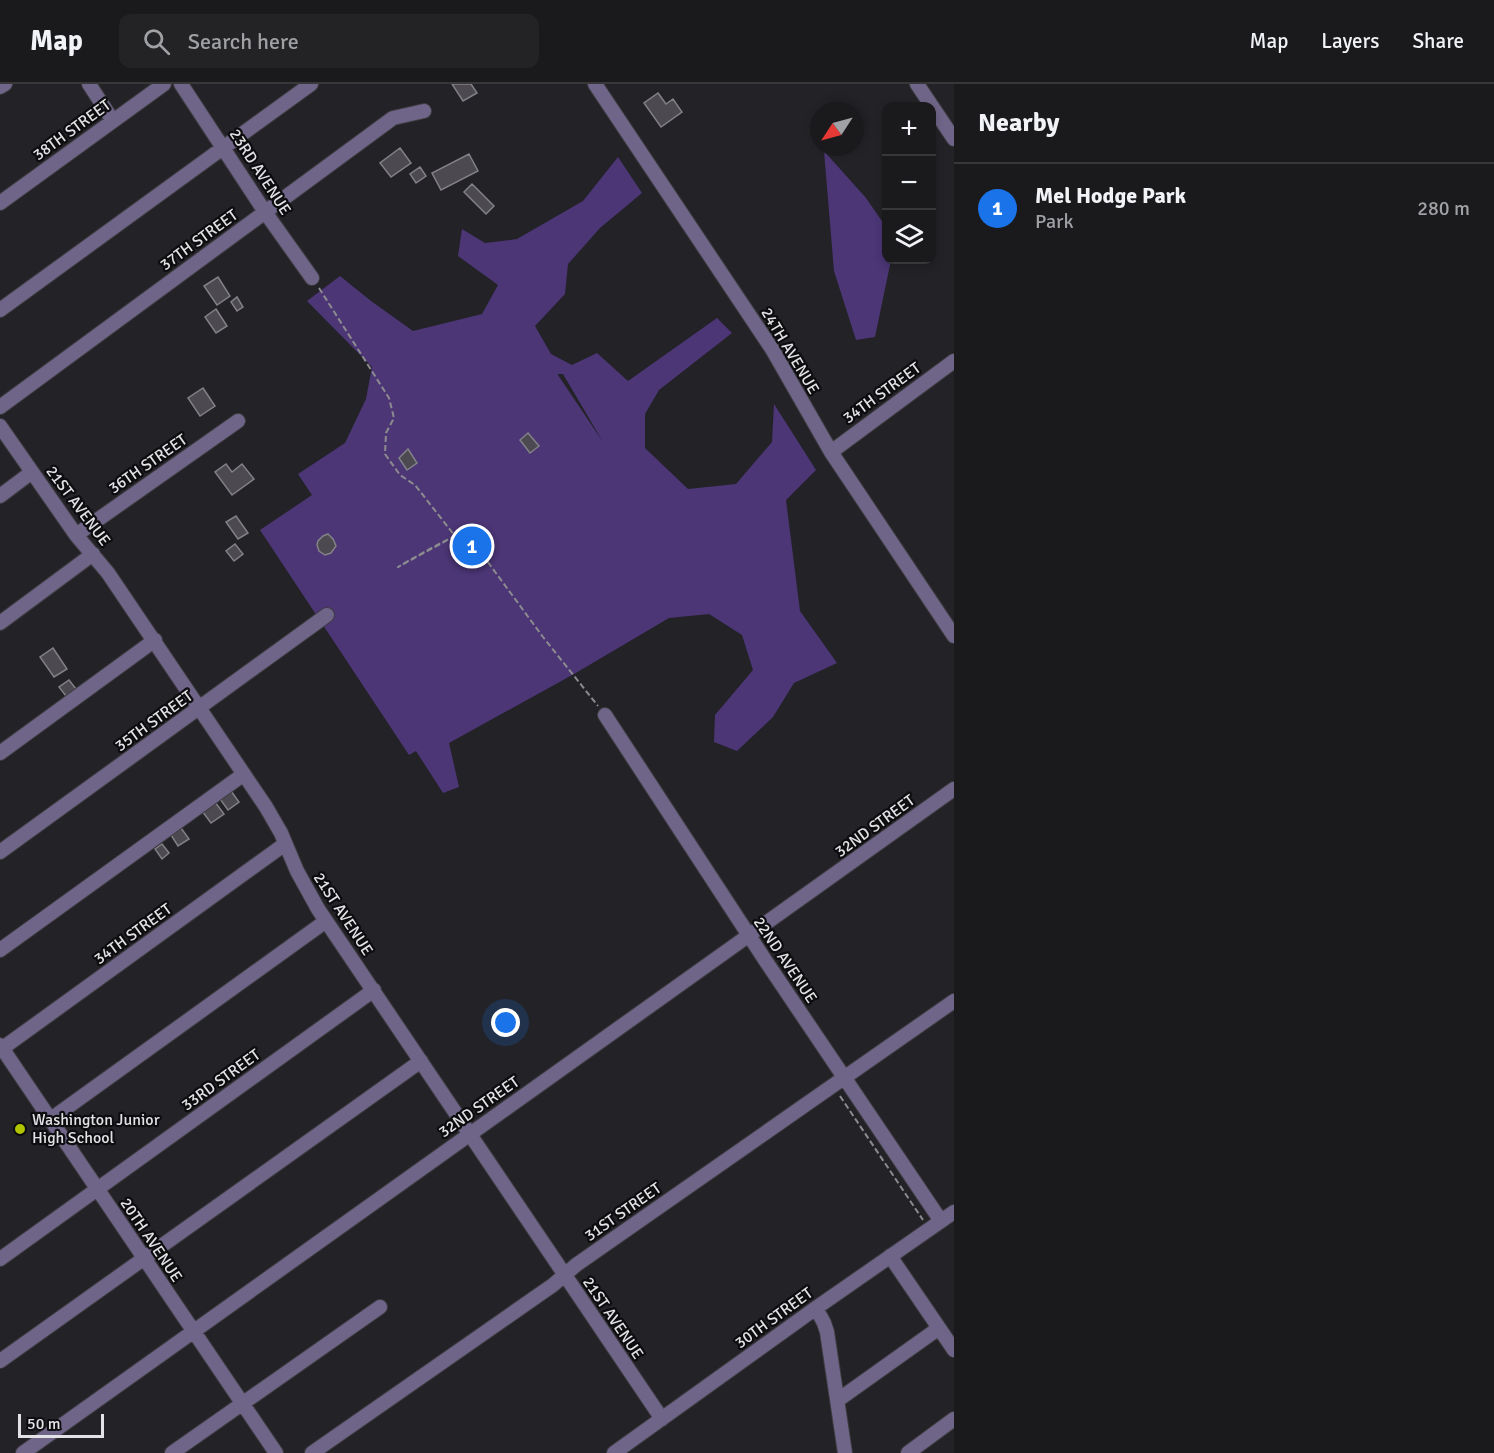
<!DOCTYPE html>
<html lang="en">
<head>
<meta charset="utf-8">
<style>
  body { margin:0; font-family:Signika,sans-serif; background:#232326; color:#f1f3f6 }
  .controls { position:absolute; right:18px; top:18px; display:grid; overflow:hidden; border-radius:12px; box-shadow:0 3px 9px #0003 }
  .controls button { width:54px; height:54px; display:grid; place-items:center; padding:0; border:0; border-bottom:2px solid #38383b; background:#1a1a1d; color:#f1f3f6; font:30px sans-serif }
  .compass { position:absolute; left:810px; top:18px; width:54px; height:54px; border-radius:50%; background:#1a1a1d; box-shadow:0 3px 9px #0003; rotate:234deg }
  .scale { position:absolute; left:18px; bottom:15px; width:86px; box-sizing:border-box; padding-left:6px; border:3px solid #e3e2e6; border-top:0; font-size:16px; line-height:21px; white-space:nowrap; color:#e3e2e6; -webkit-text-stroke:4px #0d0c0e; paint-order:stroke }
  .you { position:absolute; left:506px; top:939px; width:21px; height:21px; margin:-15px; border:4px solid #fff; border-radius:50%; background:#1a73e8; box-shadow:0 0 0 9px #1a73e833 }
  .badge { display:grid; place-items:center; width:39px; height:39px; border-radius:50%; background:#1a73e8; color:#fff; font-size:20px; font-weight:700 }
  .pin { position:absolute; translate:-50% -50%; border:3px solid #fff; box-shadow:0 2px 6px #0006 }
  .list { margin:0; padding:0; list-style:none }
  h2 { display:flex; justify-content:space-between; align-items:center; height:78px; margin:0; padding:0 24px; font-size:26px }
  h2 small { font-size:20px; font-weight:400; color:#9fa1a4 }
  .list li { display:grid; grid-template-columns:39px 1fr auto; gap:18px; align-items:center; box-sizing:border-box; height:90px; padding:0 24px; border-top:2px solid #38383b }
  .list b { display:block; font-size:22px; white-space:nowrap }
  .list p { margin:0; font-size:20px; white-space:nowrap; color:#9fa1a4 }
  .list em { font-size:20px; font-style:normal; color:#9fa1a4 }
  .icon { flex:none; width:33px; height:33px; fill:none; stroke:currentColor; stroke-width:2; stroke-linecap:round; stroke-linejoin:round }
  .map { position:relative; flex:none; width:954px; height:1369px; overflow:hidden }
  header { display:flex; align-items:center; gap:36px; box-sizing:border-box; height:84px; padding:0 30px; background:#1a1a1d; border-bottom:2px solid #38383b }
  header strong { font-size:28px }
  nav { display:flex; gap:33px; margin-inline-start:auto; font-size:21px }
  .search { width:420px; height:54px; background:#232326; display:flex; align-items:center; gap:15px; box-sizing:border-box; padding:0 21px; border-radius:12px; color:#9fa1a4; font-size:22px }
  main { display:flex }
  aside { flex:1; background:#1a1a1d }
  .map>svg:first-child { display:block }
</style>
</head>
<body>
<header>
<strong>Map</strong>
<div class="search"><svg class="icon" aria-label="search" viewBox="0 0 24 24"><circle cx="10" cy="10" r="6"/><path d="M15 15l6 6"/></svg>Search here</div>
<nav><a>Map</a><a>Layers</a><a>Share</a></nav>
</header>
<main>
<div class="map">
<svg width="954" height="1369" viewBox="0 0 954 1369">
  <rect width="100%" height="100%" fill="#232227"/>
  <!-- green -->
  <path fill="#4c3676" fill-rule="evenodd" d="M824,67L866,114L886,143V176H891L875,253L856,256L834,187Z
    M618,73L642,109L600,144L568,180L565,210L535,242L551,270L572,281L597,269L628,297L717,234L732,249L659,306L645,330V364L688,405L736,400L772,358L774,320L816,386L786,416L800,527L837,579L794,599L773,633L737,667L714,658L715,631L753,586L742,551L709,530L669,534L574,590L449,659L459,703L443,709L416,667L409,671L260,446L312,411L298,390L345,359L366,315L372,283L307,217L340,192L371,217L413,247L482,230L498,201L458,172L462,145L485,159L517,155L583,117ZM558,290H563L603,358L558,291Z"/>
  <!-- building -->
  <path fill="#4c4a50" stroke="#828186" stroke-width="1.5" d="M452,0H471L477,9L463,17Z
    M658,9L666,20L673,15L682,28L661,43L644,19Z
    M400,64L411,79L391,93L380,79Z
    M469,70L478,87L441,106L432,89Z
    M420,83L426,92L416,99L410,90Z
    M472,100L494,122L486,130L464,108Z
    M218,193L230,212L217,221L204,202Z
    M237,213L243,223L237,227L231,218Z
    M216,225L227,242L216,249L205,233Z
    M203,304L215,322L200,332L188,314Z
    M528,349L539,362L530,369L520,356Z
    M408,365L417,379L407,386L399,374Z
    M226,380L232,388L242,380L254,395L232,411L215,388Z
    M236,432L248,449L238,455L226,438Z
    M328,450L333,455L336,462L331,469L325,471L319,467L317,461L318,457L323,452Z
    M235,460L243,470L234,477L226,467Z
    M53,564L67,585L54,593L40,573Z
    M69,596L76,605L66,612L59,603Z
    M231,707L239,718L228,726L220,715Z
    M215,718L224,730L211,739L202,727Z
    M181,744L189,755L178,762L171,751Z
    M162,760L169,769L162,775L155,765Z"/>
  <g fill="none" stroke-linecap="round" stroke-linejoin="round">
    <defs>
      <path id="minor" d="M89,0L113,37
        M181,0L265,128L312,194
        M595,0L772,265L831,368L954,552
        M917,0L954,55
        M0,3L5,0
        M0,119L164,0
        M0,226L311,0
        M0,323L393,34L424,27
        M0,342L76,451L108,489L266,723L281,749L297,787L318,825L662,1335
        M831,368L954,277
        M0,412L32,388
        M76,451L238,337
        M0,539L93,470
        M605,631L765,876L941,1137
        M0,669L155,556
        M0,768L327,531
        M0,866L244,690
        M0,961L276,1369
        M0,966L285,760
        M51,1035L326,837
        M890,1172L954,1266
        M0,1175L374,906
        M816,1224L824,1239L827,1248L845,1369
        M0,1277L421,977
        M838,1316L939,1244
        M23,1369L954,705
        M172,1369L380,1223
        M312,1369L553,1201L576,1181L954,917
        M614,1369L816,1224L954,1128
        M908,1369L954,1335"/>
    </defs>
    <!-- minor casing -->
    <use href="#minor" stroke="#3e3d42" stroke-width="16"/>
    <!-- path -->
    <path stroke="#8c8b8f" stroke-width="2" stroke-dasharray="6 3" stroke-linecap="butt" d="M319,204L389,314L394,334L386,349L385,370L400,391L415,401L426,415L455,452L398,483C420,470 442,458 465,447L543,553L598,622
      M840,1012L923,1136"/>
    <!-- minor -->
    <use href="#minor" stroke="#6f6588" stroke-width="14"/>
  </g>
  <!-- markers -->
  <circle fill="#b0c500" stroke="#0d0c0e" stroke-width="2" cx="20" cy="1045" r="6"/>
  <g text-anchor="middle" dominant-baseline="central" stroke-width="4.5" stroke-linejoin="round" paint-order="stroke">
    <!-- street labels -->
    <g font-size="16" fill="#e3e2e6" stroke="#0d0c0e">
      <text transform="translate(72 46) rotate(-36)">38TH STREET</text>
      <text transform="translate(260 88) rotate(57)">23RD AVENUE</text>
      <text transform="translate(199 156) rotate(-36)">37TH STREET</text>
      <text transform="translate(790 267) rotate(59)">24TH AVENUE</text>
      <text transform="translate(882 309) rotate(-36)">34TH STREET</text>
      <text transform="translate(148 380) rotate(-35)">36TH STREET</text>
      <text transform="translate(78 422) rotate(53)">21ST AVENUE</text>
      <text transform="translate(154 637) rotate(-36)">35TH STREET</text>
      <text transform="translate(875 742) rotate(-36)">32ND STREET</text>
      <text transform="translate(343 830) rotate(57)">21ST AVENUE</text>
      <text transform="translate(133 850) rotate(-36)">34TH STREET</text>
      <text transform="translate(785 876) rotate(56)">22ND AVENUE</text>
      <text transform="translate(221 996) rotate(-36)">33RD STREET</text>
      <text transform="translate(479 1023) rotate(-35)">32ND STREET</text>
      <text transform="translate(623 1128) rotate(-35)">31ST STREET</text>
      <text transform="translate(151 1156) rotate(56)">20TH AVENUE</text>
      <text transform="translate(613 1234) rotate(56)">21ST AVENUE</text>
      <text transform="translate(774 1234) rotate(-36)">30TH STREET</text>
    </g>
    <!-- poi labels -->
    <g font-size="16" fill="#e3e2e6" stroke="#0d0c0e" text-anchor="start">
      <text x="32" y="1036">Washington Junior<tspan x="32" dy="18">High School</tspan></text>
    </g>
  </g>
</svg>
<div class="controls">
<button>+</button>
<button>−</button>
<button><svg class="icon" aria-label="layers" viewBox="0 0 24 24"><path d="M12 4l9 5-9 5-9-5zM3 14l9 5 9-5"/></svg></button>
</div>
<svg class="compass" viewBox="-18 -18 36 36"><path d="M0-13l5 13h-10z" fill="#e53935"/><path d="M0 13l5-13h-10z" fill="#9fa1a4"/></svg>
<div class="scale">50 m</div>
<div class="you"></div>
<div class="pin badge" style="left:472px;top:462px">1</div>
</div>
<aside>
<h2>Nearby<small></small></h2>
<ul class="list">
<li><span class="badge">1</span><div><b>Mel Hodge Park</b><p>Park</p></div><em>280 m</em></li>
</ul>
</aside>
</main>
</body>
</html>
